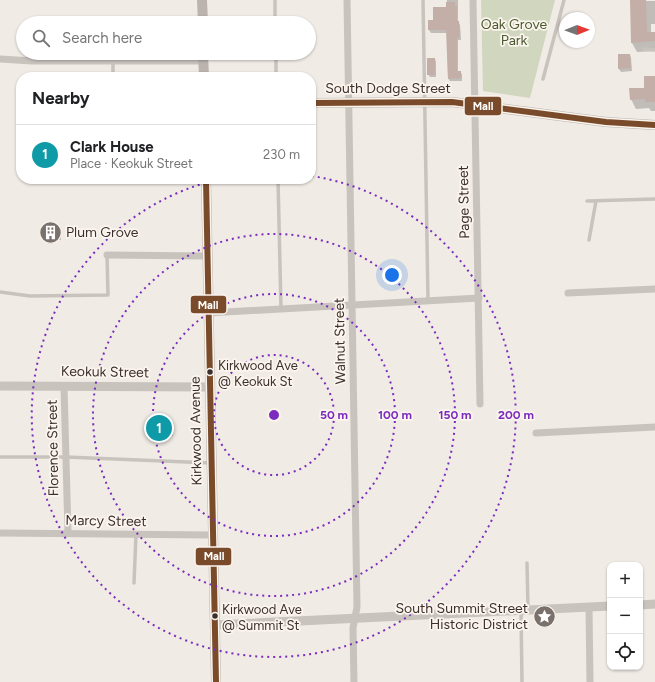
<!DOCTYPE html>
<html lang="en">
<head>
<meta charset="utf-8">
<style>
  body { margin:0; font-family:Figtree,sans-serif; background:#f2f2f2; color:#202124 }
  .controls { position:absolute; right:12px; bottom:12px; display:grid; overflow:hidden; border-radius:8px; box-shadow:0 1px 3px #0004 }
  .controls button { width:36px; height:36px; display:grid; place-items:center; padding:0; border:0; border-bottom:1px solid #e0e0e0; background:#fff; color:#202124; font:20px sans-serif }
  .compass { position:absolute; left:559px; top:12px; width:36px; height:36px; border-radius:50%; background:#fff; box-shadow:0 1px 3px #0004; rotate:89deg }
  .you { position:absolute; left:392px; top:275px; width:14px; height:14px; margin:-10px; border:3px solid #fff; border-radius:50%; background:#1a73e8; box-shadow:0 0 0 6px #1a73e833 }
  .badge { display:grid; place-items:center; width:26px; height:26px; border-radius:50%; background:#7a716c; color:#fff; font-size:13px; font-weight:700 }
  .pin { position:absolute; translate:-50% -50%; border:2px solid #fff; box-shadow:0 1px 4px #0006 }
  .list { margin:0; padding:0; list-style:none }
  h2 { display:flex; justify-content:space-between; align-items:center; height:52px; margin:0; padding:0 16px; font-size:17px }
  h2 small { font-size:13px; font-weight:400; color:#757577 }
  .list li { display:grid; grid-template-columns:26px 1fr auto; gap:12px; align-items:center; box-sizing:border-box; height:60px; padding:0 16px; border-top:1px solid #e0e0e0 }
  .list b { display:block; font-size:15px; white-space:nowrap }
  .list p { margin:0; font-size:13px; white-space:nowrap; color:#757577 }
  .list em { font-size:13px; font-style:normal; color:#757577 }
  .icon { flex:none; width:22px; height:22px; fill:none; stroke:currentColor; stroke-width:2; stroke-linecap:round; stroke-linejoin:round }
  .map { position:relative; flex:none; width:655px; height:682px; overflow:hidden }
  .search { position:absolute; background:#fff; box-shadow:0 1px 3px #0004; left:16px; top:16px; width:300px; height:44px; display:flex; align-items:center; gap:10px; box-sizing:border-box; padding:0 14px; border-radius:22px; color:#757577; font-size:15px }
  .panel { position:absolute; background:#fff; box-shadow:0 1px 3px #0004; left:16px; top:72px; width:300px; height:112px; border-radius:16px }
  .map>svg:first-child { display:block }
</style>
</head>
<body>
<div class="map">
<svg width="655" height="682" viewBox="0 0 655 682">
  <rect width="100%" height="100%" fill="#f0ebe5"/>
  <!-- green -->
  <path fill="#d1d6bf" d="M481,0H555L530,98L483,91Z"/>
  <!-- shadow -->
  <path fill="#0003" d="M447,0H458V22L460,25L461,40H458V72H460L462,74V81H450L448,78L447,33H431L429,30L434,21L447,8Z
    M631,1H655V24H651V33H655V51L637,52L632,43Z
    M630,55L631,58L632,71L621,72L619,69Z
    M435,59L436,62V77H430L428,74Z
    M655,77V111H651L649,108L636,109L631,99L645,89Z
    M59,227L61,230V240H46L44,237Z
    M171,422L172,425L173,436L152,438L149,433L157,425Z"/>
  <!-- building -->
  <path fill="#c3afa7" d="M630,0H646L647,32H655V41L631,43Z
    M446,2H455V6H457V21H459L460,37L457,38V71H461V78L448,79L446,30H428V20H433V7H446Z
    M618,54H630L631,68L618,69Z
    M427,58H435V75H427Z
    M644,76H655V102H645V99L630,100L629,88H644Z
    M43,226H60V237H43Z
    M156,420H169V421H171L172,433L149,435V433H148L147,424H156Z"/>
  <g fill="none" stroke-linecap="round" stroke-linejoin="round">
    <!-- service -->
    <path stroke="#c9c3be" stroke-width="3.5" d="M275,0V23
      M423,0L428,301
      M643,49L655,50
      M276,53V77
      M113,61V77
      M543,79L564,0
      M278,179L281,309
      M587,201L655,199
      M589,240L596,201
      M0,292L30,296L108,295L107,255
      M0,457H66L211,463
      M527,563L528,609
      M134,583L136,534
      M521,611L522,682"/>
    <!-- minor -->
    <path stroke="#c9c3be" stroke-width="7" d="M347,0L357,607L353,628L354,682
      M473,0L480,404
      M0,59L32,61H204
      M107,255L207,256
      M568,293L655,289
      M208,313L479,298
      M64,386L68,533
      M536,433L655,427
      M0,533L212,535
      M589,607L590,682"/>
    <!-- tertiary -->
    <path stroke="#c9c3be" stroke-width="9" d="M0,386L209,387
      M640,605L655,604
      M215,625L610,606"/>
    <!-- secondary -->
    <path stroke="#bab3ae" stroke-width="10" d="M202,0L203,23
      M203,53L204,77
      M311,103L452,102L606,122L655,125
      M206,179L216,682"/>
    <defs>
      <path id="bus-1" d="M311,103L452,102L606,122L655,125
        M206,179L216,682"/>
    </defs>
    <!-- bus-1 casing -->
    <use href="#bus-1" stroke="#fbf5ee" stroke-width="9"/>
    <!-- bus-1 -->
    <use href="#bus-1" stroke="#7a4b2a" stroke-width="6"/>
  </g>
  <!-- distance rings -->
  <g fill="none" stroke="#7b2cbf" stroke-width="2" stroke-dasharray="2 4">
    <circle cx="274" cy="415" r="60"/>
    <circle cx="274" cy="415" r="121"/>
    <circle cx="274" cy="415" r="181"/>
    <path d="M312 176A242 242 0 1 1 220 179"/>
  </g>
  <!-- icons -->
  <defs>
    <symbol id="building-disc" viewBox="-11 -11 22 22"><circle r="9.5" fill="#7a716c" stroke="#fbf5ee"/><path d="M-4-6H4V6H1V3H-1V6H-4ZM-2.5-4.3h1.7v1.8h-1.7ZM.8-4.3h1.7v1.8H.8ZM-2.5-1h1.7V.8h-1.7ZM.8-1h1.7V.8H.8Z" fill="#fff"/></symbol>
    <symbol id="sight-disc" viewBox="-11 -11 22 22"><circle r="9.5" fill="#7a716c" stroke="#fbf5ee"/><path d="M0-6L1.8-2.2L6-1.7L2.9 1.2L3.7 5.4L0 3.3L-3.7 5.4L-2.9 1.2L-6-1.7L-1.8-2.2Z" fill="#fff"/></symbol>
  </defs>
  <g fill-rule="evenodd">
    <use href="#building-disc" x="38" y="220" width="25" height="25"/>
    <use href="#sight-disc" x="532" y="604" width="25" height="25"/>
  </g>
  <!-- markers -->
  <g fill="#3b302b" stroke="#fbf5ee" stroke-width="1.5">
    <circle cx="210" cy="372" r="3.5"/>
    <circle cx="215" cy="616" r="3.5"/>
  </g>
  <g text-anchor="middle" dominant-baseline="central" stroke-width="3.5" stroke-linejoin="round" paint-order="stroke">
    <!-- bus labels -->
    <g font-size="13" fill="#3b302b" stroke="#fbf5ee" text-anchor="start">
      <text x="218" y="365">Kirkwood Ave<tspan x="218" dy="16">@ Keokuk St</tspan></text>
      <text x="222" y="609">Kirkwood Ave<tspan x="222" dy="16">@ Summit St</tspan></text>
    </g>
    <!-- park labels -->
    <g font-size="14" fill="#4a5a2e" stroke="#fbf5ee">
      <text x="514" y="24">Oak Grove<tspan x="514" dy="16">Park</tspan></text>
    </g>
    <!-- street labels -->
    <g font-size="14" fill="#3b302b" stroke="#fbf5ee">
      <text x="388" y="88">South Dodge Street</text>
      <text transform="translate(464 202) rotate(-91)">Page Street</text>
      <text transform="translate(340 341) rotate(-91)">Walnut Street</text>
      <text transform="translate(105 372) rotate(1)">Keokuk Street</text>
      <text transform="translate(196 431) rotate(-91)">Kirkwood Avenue</text>
      <text transform="translate(53 448) rotate(-91)">Florence Street</text>
      <text transform="translate(106 521) rotate(1)">Marcy Street</text>
    </g>
    <!-- poi labels -->
    <g font-size="14" fill="#3b302b" stroke="#fbf5ee" text-anchor="start">
      <text x="66" y="232">Plum Grove</text>
      <text x="528" y="608" text-anchor="end">South Summit Street<tspan x="528" dy="16">Historic District</tspan></text>
    </g>
  </g>
  <circle cx="274" cy="415" r="6" fill="#7b2cbf" stroke="#fbf5ee" stroke-width="2"/>
  <g font-size="12" text-anchor="middle" font-weight="bold" fill="#7b2cbf" stroke="#fbf5ee" stroke-width="3.5" stroke-linejoin="round" paint-order="stroke">
    <text x="334" y="419">50 m</text>
    <text x="395" y="419">100 m</text>
    <text x="455" y="419">150 m</text>
    <text x="516" y="419">200 m</text>
  </g>
  <g stroke="#fbf5ee" stroke-width="1.5">
    <rect x="464" y="96" width="38" height="20" rx="4" fill="#7a4b2a"/>
    <rect x="190" y="295" width="37" height="19" rx="4" fill="#7a4b2a"/>
    <rect x="195" y="547" width="37" height="19" rx="4" fill="#7a4b2a"/>
  </g>
  <g font-size="11" text-anchor="middle" font-weight="bold" fill="#fff">
    <text x="483" y="110">Mall</text>
    <text x="208" y="309">Mall</text>
    <text x="214" y="560">Mall</text>
  </g>
</svg>
<div class="controls">
<button>+</button>
<button>−</button>
<button><svg class="icon" aria-label="locate" viewBox="0 0 24 24"><circle cx="12" cy="12" r="6"/><path d="M12 2v4M12 18v4M2 12h4M18 12h4"/></svg></button>
</div>
<svg class="compass" viewBox="-18 -18 36 36"><path d="M0-13l5 13h-10z" fill="#e53935"/><path d="M0 13l5-13h-10z" fill="#757577"/></svg>
<div class="you"></div>
<div class="pin badge" style="left:159px;top:428px;background:#0f9aa8">1</div>
<div class="search"><svg class="icon" aria-label="search" viewBox="0 0 24 24"><circle cx="10" cy="10" r="6"/><path d="M15 15l6 6"/></svg>Search here</div>
<section class="panel">
<h2>Nearby<small></small></h2>
<ul class="list">
<li><span class="badge" style="background:#0f9aa8">1</span><div><b>Clark House</b><p>Place · Keokuk Street</p></div><em>230 m</em></li>
</ul>
</section>
</div>
</body>
</html>
